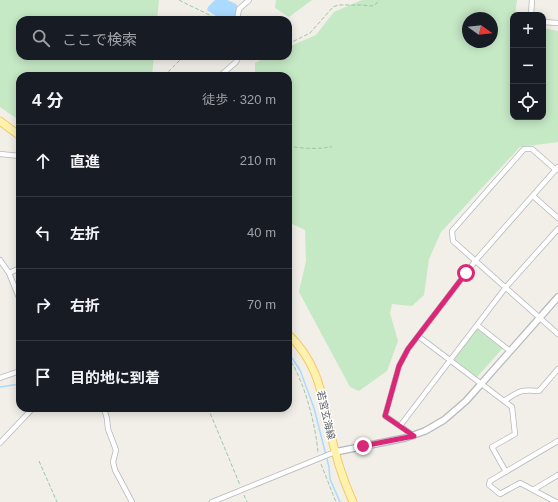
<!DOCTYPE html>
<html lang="ja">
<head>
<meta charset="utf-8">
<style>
  body { margin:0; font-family:Helvetica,"Noto Sans JP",sans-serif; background:#242831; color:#f1f3f6 }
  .controls { position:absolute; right:12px; top:12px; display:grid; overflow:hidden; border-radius:8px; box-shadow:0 2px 10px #0003 }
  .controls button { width:36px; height:36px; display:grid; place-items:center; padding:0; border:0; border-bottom:1px solid #363941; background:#171b24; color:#f1f3f6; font:20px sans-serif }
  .compass { position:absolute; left:462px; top:12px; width:36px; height:36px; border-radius:50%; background:#171b24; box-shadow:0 2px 10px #0003; rotate:105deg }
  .stop { position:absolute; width:12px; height:12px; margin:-9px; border:3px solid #db2777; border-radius:50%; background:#fff }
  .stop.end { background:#db2777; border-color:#fff; box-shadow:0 1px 4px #0008 }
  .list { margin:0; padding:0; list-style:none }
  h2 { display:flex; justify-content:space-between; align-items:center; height:52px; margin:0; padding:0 16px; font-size:17px }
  h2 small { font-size:13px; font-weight:400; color:#9ea1a6 }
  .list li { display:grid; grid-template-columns:26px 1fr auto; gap:12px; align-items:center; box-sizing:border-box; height:72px; padding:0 16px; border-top:1px solid #363941 }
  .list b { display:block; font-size:15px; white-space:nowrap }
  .list em { font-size:13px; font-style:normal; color:#9ea1a6 }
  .icon { flex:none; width:22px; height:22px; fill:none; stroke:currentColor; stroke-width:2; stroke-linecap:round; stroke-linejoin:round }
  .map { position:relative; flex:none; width:558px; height:502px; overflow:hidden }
  .search { position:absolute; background:#171b24; box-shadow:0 2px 10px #0003; left:16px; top:16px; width:276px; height:44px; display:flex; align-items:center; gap:10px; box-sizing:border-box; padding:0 14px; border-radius:12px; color:#9ea1a6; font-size:15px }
  .panel { position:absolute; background:#171b24; box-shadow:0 2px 10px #0003; left:16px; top:72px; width:276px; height:340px; border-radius:12px }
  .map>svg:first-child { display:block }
</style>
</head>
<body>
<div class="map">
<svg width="558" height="502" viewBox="0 0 558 502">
  <rect width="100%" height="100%" fill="#f1efe8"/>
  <!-- green -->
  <path fill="#c5e8c5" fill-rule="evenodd" d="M0,0H159L157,20H20V56H154L152,76H20V121L0,107Z
    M276,0H312L289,17L275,8Z
    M362,0H517L515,15H513V117H543V28L558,31V142L520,147L441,232L429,259L424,295L412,306L392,304L390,313L398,341L387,371L359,391L350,387L299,292L306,261L305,230L288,222V76H255V63L269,56H288V47L316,35L334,12ZM468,18H492V42H468Z
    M477,329H479L503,348L477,377L455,360V358Z"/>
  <!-- water -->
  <path fill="#aadaff" d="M215,0H227L236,4L238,7L234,20H222L207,10L208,7Z"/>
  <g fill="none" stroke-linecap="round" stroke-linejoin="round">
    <!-- stream -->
    <path stroke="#aadaff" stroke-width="1.5" d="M288,352L300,370L314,408L329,467L330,479L340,502
      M0,387L20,384"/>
    <defs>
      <path id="minor" d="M531,15L532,0
        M237,20L239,9L249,0
        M543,22L558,23
        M220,76L236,62L239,56
        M0,154L20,156
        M558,167L476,260L408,349L399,366L385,416L400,426L506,287L558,229
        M556,170L532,149H524L452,231L453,241L558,334
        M533,196L558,218
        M0,260L9,273L20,300
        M9,273L20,268
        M477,325L510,351
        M418,336L512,407L515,434L492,447L506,472
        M0,378L20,371
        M504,401C519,391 521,389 539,391L558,369
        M104,408L107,419L108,429L116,450L113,462L115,470L132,502
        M400,426L414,436
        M0,443L33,408
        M533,490L558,475
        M212,502L335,452
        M556,502L520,483L500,494L489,485L490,481L558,441"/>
      <path id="tertiary" d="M335,452L405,438L425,431L444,420L466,401L558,297"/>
      <path id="primary" d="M0,121L20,136
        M288,334C316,361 321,389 329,425C334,451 342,478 353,502"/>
    </defs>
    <!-- minor casing -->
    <use href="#minor" stroke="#b5b8bc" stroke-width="6"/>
    <!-- tertiary casing -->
    <use href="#tertiary" stroke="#b5b8bc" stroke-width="8"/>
    <!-- primary casing -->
    <use href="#primary" stroke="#f2c960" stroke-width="9"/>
    <!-- path -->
    <path stroke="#9cc7a9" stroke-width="1" stroke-dasharray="4 2" stroke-linecap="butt" d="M179,0C192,7 205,12 218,20
      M288,44L310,33L333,7L338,5H360L372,6L376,4L379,0
      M164,76L184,56
      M288,146C297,148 314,149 323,148C327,148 328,146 332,147
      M288,357C304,379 316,426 318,453
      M208,408L240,485
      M39,461L57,502
      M321,464L336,502
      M244,495L247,502"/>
    <!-- minor -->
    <use href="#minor" stroke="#fff" stroke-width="4.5"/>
    <!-- tertiary -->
    <use href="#tertiary" stroke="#fff" stroke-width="5.5"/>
    <!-- primary -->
    <use href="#primary" stroke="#fff2af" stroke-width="7"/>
  </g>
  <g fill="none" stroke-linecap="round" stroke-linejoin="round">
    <!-- route -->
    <path stroke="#db2777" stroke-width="5" d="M363,446L414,436L385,416L399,366L408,349L466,273"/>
  </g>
  <g text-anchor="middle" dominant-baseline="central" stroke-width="3" stroke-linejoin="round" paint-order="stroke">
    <!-- street labels -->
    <g font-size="10" fill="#5f6368" stroke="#fff">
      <text transform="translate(326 415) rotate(77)">若宮玄海線</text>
    </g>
  </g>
</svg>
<div class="controls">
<button>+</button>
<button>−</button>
<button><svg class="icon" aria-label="locate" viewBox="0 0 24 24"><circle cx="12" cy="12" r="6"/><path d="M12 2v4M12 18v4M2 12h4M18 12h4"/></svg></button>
</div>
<svg class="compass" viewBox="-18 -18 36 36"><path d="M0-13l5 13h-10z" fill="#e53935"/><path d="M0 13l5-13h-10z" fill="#9ea1a6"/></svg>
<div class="stop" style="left:466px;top:273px"></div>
<div class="stop end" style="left:363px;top:446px"></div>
<div class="search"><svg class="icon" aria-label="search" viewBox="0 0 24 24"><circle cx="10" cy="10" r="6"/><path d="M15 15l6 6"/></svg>ここで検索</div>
<section class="panel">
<h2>4 分<small>徒歩 · 320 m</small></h2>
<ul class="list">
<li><svg class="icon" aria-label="ahead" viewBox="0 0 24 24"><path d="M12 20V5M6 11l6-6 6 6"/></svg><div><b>直進</b></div><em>210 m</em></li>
<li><svg class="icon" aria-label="left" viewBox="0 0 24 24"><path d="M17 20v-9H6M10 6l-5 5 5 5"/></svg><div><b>左折</b></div><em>40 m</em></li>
<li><svg class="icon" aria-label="right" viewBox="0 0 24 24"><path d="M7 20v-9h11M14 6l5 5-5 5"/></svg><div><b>右折</b></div><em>70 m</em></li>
<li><svg class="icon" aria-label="arrive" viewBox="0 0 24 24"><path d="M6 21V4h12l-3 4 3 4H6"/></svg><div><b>目的地に到着</b></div></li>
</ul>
</section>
</div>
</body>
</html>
